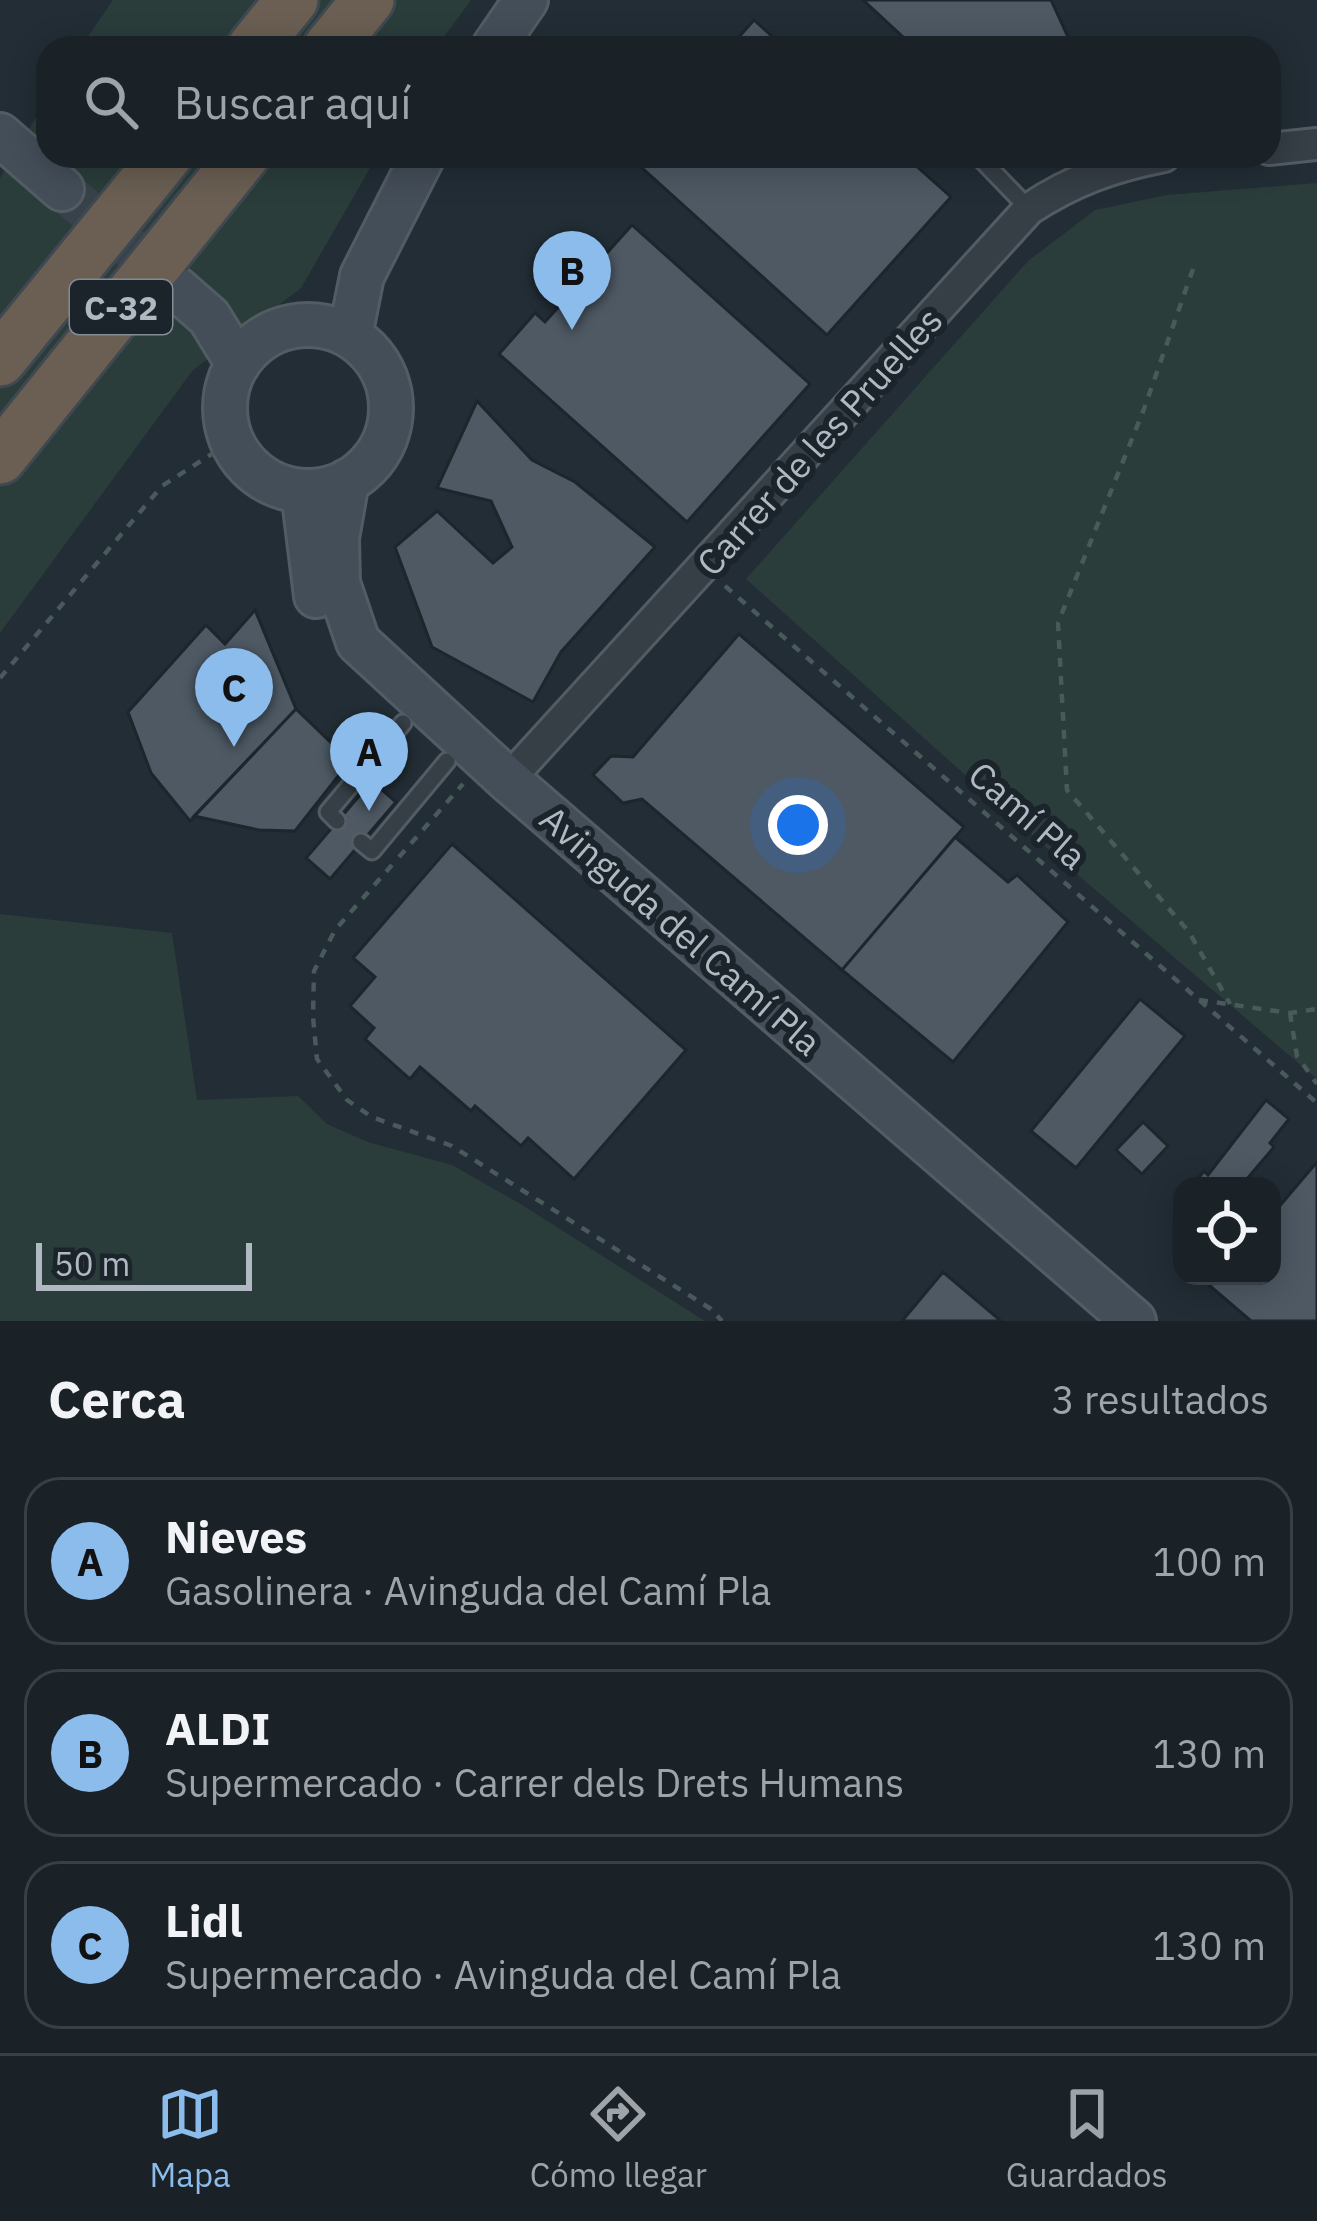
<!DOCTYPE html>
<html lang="es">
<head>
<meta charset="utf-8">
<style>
  body { margin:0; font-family:"IBM Plex Sans",sans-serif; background:#232a30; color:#f1f3f6 }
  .controls { position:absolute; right:36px; bottom:36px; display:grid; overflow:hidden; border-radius:24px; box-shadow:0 6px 30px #0003 }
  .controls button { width:108px; height:108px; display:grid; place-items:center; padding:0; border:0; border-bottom:3px solid #383f45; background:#1a2228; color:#f1f3f6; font:60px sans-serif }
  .scale { position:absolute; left:36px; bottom:30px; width:216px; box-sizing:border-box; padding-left:12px; border:6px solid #b0b9c2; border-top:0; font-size:33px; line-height:42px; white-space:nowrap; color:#b0b9c2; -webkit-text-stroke:9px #1b232b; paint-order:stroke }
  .you { position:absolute; left:798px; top:825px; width:42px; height:42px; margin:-30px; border:9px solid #fff; border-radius:50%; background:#1a73e8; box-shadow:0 0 0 18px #1a73e833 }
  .badge { display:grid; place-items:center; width:78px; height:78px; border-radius:50%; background:#8cbcec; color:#111; font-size:39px; font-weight:700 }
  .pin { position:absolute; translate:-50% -99px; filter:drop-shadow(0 3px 6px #0008) }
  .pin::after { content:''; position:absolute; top:63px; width:42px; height:36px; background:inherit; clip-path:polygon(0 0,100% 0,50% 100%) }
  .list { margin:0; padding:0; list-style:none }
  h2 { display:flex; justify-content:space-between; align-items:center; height:156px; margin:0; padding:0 48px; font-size:51px }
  h2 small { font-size:39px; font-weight:400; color:#9fa4a8 }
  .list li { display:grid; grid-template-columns:78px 1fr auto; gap:36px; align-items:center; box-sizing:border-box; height:168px; margin:0 24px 24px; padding:0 24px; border:3px solid #383f45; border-radius:36px }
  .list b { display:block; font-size:45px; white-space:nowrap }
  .list p { margin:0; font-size:39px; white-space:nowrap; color:#9fa4a8 }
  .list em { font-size:39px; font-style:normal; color:#9fa4a8 }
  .icon { flex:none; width:66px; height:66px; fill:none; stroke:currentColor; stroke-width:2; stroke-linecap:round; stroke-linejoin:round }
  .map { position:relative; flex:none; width:1317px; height:1321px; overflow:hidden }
  .search { position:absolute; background:#1a2228; box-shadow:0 6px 30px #0003; left:36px; right:36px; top:36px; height:132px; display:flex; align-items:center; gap:30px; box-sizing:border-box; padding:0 42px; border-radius:36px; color:#9fa4a8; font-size:45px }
  .sheet { height:732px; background:#1a2228 }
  nav { display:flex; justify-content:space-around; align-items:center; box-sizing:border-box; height:168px; border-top:3px solid #383f45; background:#1a2228; font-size:33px; color:#9fa4a8 }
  nav a { display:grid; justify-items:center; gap:6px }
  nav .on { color:#8cbcec }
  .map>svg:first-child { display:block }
</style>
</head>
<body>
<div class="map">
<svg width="1317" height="1321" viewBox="0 0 1317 1321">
  <rect width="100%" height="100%" fill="#222d35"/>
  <!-- green -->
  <path fill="#2a3d3b" d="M113,0H471L436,48H80Z
    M48,97V156H377L301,288L193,370L0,633V178Z
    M1317,183V1079L1066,865L746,579L1028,261L1095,210L1167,195Z
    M0,914L172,933L197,1100L298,1096L327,1124L368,1142L452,1165L519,1203L705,1321H0Z"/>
  <!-- building -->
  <path fill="#4e5964" stroke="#1d252d" stroke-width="3" d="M863,0H1051L1073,48H915Z
    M754,20L785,48H729Z
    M905,156L951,197L827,335L630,157Z
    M632,225L810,384L687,522L499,354L535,313L545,322Z
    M477,401L532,460L575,482L655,547L561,652L533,702L432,647L395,547L437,511L493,563L512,547L491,501L437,488Z
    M255,610L296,709L190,821L151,773L128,712L206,625L225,644Z
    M739,634L964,827L842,970L642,799L623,803L593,775L611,756L633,757Z
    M296,709L350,761L295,831L259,830L194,816Z
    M372,781L396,802L330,879L306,858Z
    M955,837L1008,882L1017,875L1068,922L953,1062L842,970Z
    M452,844L686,1050L574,1179L528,1138L521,1146L475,1106L471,1111L420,1067L410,1079L365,1039L374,1028L350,1006L375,977L353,958Z
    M1140,999L1185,1036L1076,1168L1031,1131Z
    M1266,1100L1289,1119L1270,1143L1274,1147L1241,1186H1192L1204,1171L1208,1175Z
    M1143,1122L1168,1146L1142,1174L1116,1150Z
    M1317,1162V1321H1251L1210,1286L1219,1276H1272V1215Z
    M943,1272L1001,1321H902Z"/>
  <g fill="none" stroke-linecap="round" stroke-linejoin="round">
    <!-- secondary-tunnel -->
    <path stroke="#37424a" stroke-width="42" stroke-dasharray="42 21" stroke-linecap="butt" d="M62,189L174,286"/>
    <defs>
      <path id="lane" d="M978,156L1029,209
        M337,821L328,812L403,723
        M361,842L372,851L447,761"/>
      <path id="street" d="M1269,149L1317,144
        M508,780L1029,209C1073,180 1113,166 1164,156"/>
      <path id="secondary" d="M493,48L526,0
        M0,135L62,189
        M177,289L209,317L238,364
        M225 408a83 83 0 1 1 166 0a83 83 0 1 1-166 0Z
        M350,336L362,276L423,156
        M347,481L337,538L338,583L358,642L508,780L1134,1321
        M303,491L316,596"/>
      <path id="highway" d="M253,48L292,0
        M329,48L368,0
        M0,360L166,156
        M0,458L243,156"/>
    </defs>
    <!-- lane casing -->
    <use href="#lane" stroke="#535c64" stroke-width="21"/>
    <!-- street casing -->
    <use href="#street" stroke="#535c64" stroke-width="36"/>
    <!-- secondary casing -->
    <use href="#secondary" stroke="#535c64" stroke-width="48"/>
    <!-- highway casing -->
    <use href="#highway" stroke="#404951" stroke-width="57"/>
    <!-- path -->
    <path stroke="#485a5a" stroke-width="4.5" stroke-dasharray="9 9" stroke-linecap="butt" d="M1193,269L1144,409L1058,623L1067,790L1189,932L1230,1004
      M725,586L1317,1103
      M0,678L162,486L232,441
      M399,857L463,784
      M392,865L335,930L314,971L313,1017L317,1059L347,1100L372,1117L452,1146L711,1309L722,1321
      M1199,1000L1290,1013L1317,1009
      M1290,1013L1297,1056L1317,1084"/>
    <!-- lane -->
    <use href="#lane" stroke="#363e46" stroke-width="15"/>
    <!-- street -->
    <use href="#street" stroke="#363e46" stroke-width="30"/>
    <!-- secondary -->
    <use href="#secondary" stroke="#444e59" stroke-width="42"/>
    <!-- highway -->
    <use href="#highway" stroke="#6b5f53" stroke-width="51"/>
  </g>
  <g text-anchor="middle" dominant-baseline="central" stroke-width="12" stroke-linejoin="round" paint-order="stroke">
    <!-- shield labels -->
    <rect fill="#1b232b" stroke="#838c95" stroke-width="3" x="70" y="280" width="102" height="54" rx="9"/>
    <g font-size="33" font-weight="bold" fill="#b0b9c2">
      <text x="121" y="307">C-32</text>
    </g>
    <!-- street labels -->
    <g font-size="36" fill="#b0b9c2" stroke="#1b232b">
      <text transform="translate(819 441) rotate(-48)">Carrer de les Pruelles</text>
      <text transform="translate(1028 815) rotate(41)">Camí Pla</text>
      <text transform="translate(681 930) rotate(41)">Avinguda del Camí Pla</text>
    </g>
  </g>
</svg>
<div class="controls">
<button><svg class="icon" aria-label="locate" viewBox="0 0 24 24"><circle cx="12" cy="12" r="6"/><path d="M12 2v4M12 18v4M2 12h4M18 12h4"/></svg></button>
</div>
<div class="scale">50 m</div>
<div class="you"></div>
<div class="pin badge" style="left:369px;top:811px">A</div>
<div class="pin badge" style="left:572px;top:330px">B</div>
<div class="pin badge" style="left:234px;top:747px">C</div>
<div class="search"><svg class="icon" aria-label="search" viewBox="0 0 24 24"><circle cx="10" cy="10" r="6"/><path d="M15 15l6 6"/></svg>Buscar aquí</div>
</div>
<section class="sheet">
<h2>Cerca<small>3 resultados</small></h2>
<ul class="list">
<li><span class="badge">A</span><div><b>Nieves</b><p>Gasolinera · Avinguda del Camí Pla</p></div><em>100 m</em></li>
<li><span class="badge">B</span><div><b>ALDI</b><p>Supermercado · Carrer dels Drets Humans</p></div><em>130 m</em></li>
<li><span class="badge">C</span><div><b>Lidl</b><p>Supermercado · Avinguda del Camí Pla</p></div><em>130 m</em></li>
</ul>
</section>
<nav>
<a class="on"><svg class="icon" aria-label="map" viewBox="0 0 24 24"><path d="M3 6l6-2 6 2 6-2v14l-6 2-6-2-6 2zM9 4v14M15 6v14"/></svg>Mapa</a>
<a><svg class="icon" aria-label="directions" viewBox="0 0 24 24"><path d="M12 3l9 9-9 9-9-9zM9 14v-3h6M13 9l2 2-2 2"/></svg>Cómo llegar</a>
<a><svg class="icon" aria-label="saved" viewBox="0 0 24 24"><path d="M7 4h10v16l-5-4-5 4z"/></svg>Guardados</a>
</nav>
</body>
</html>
